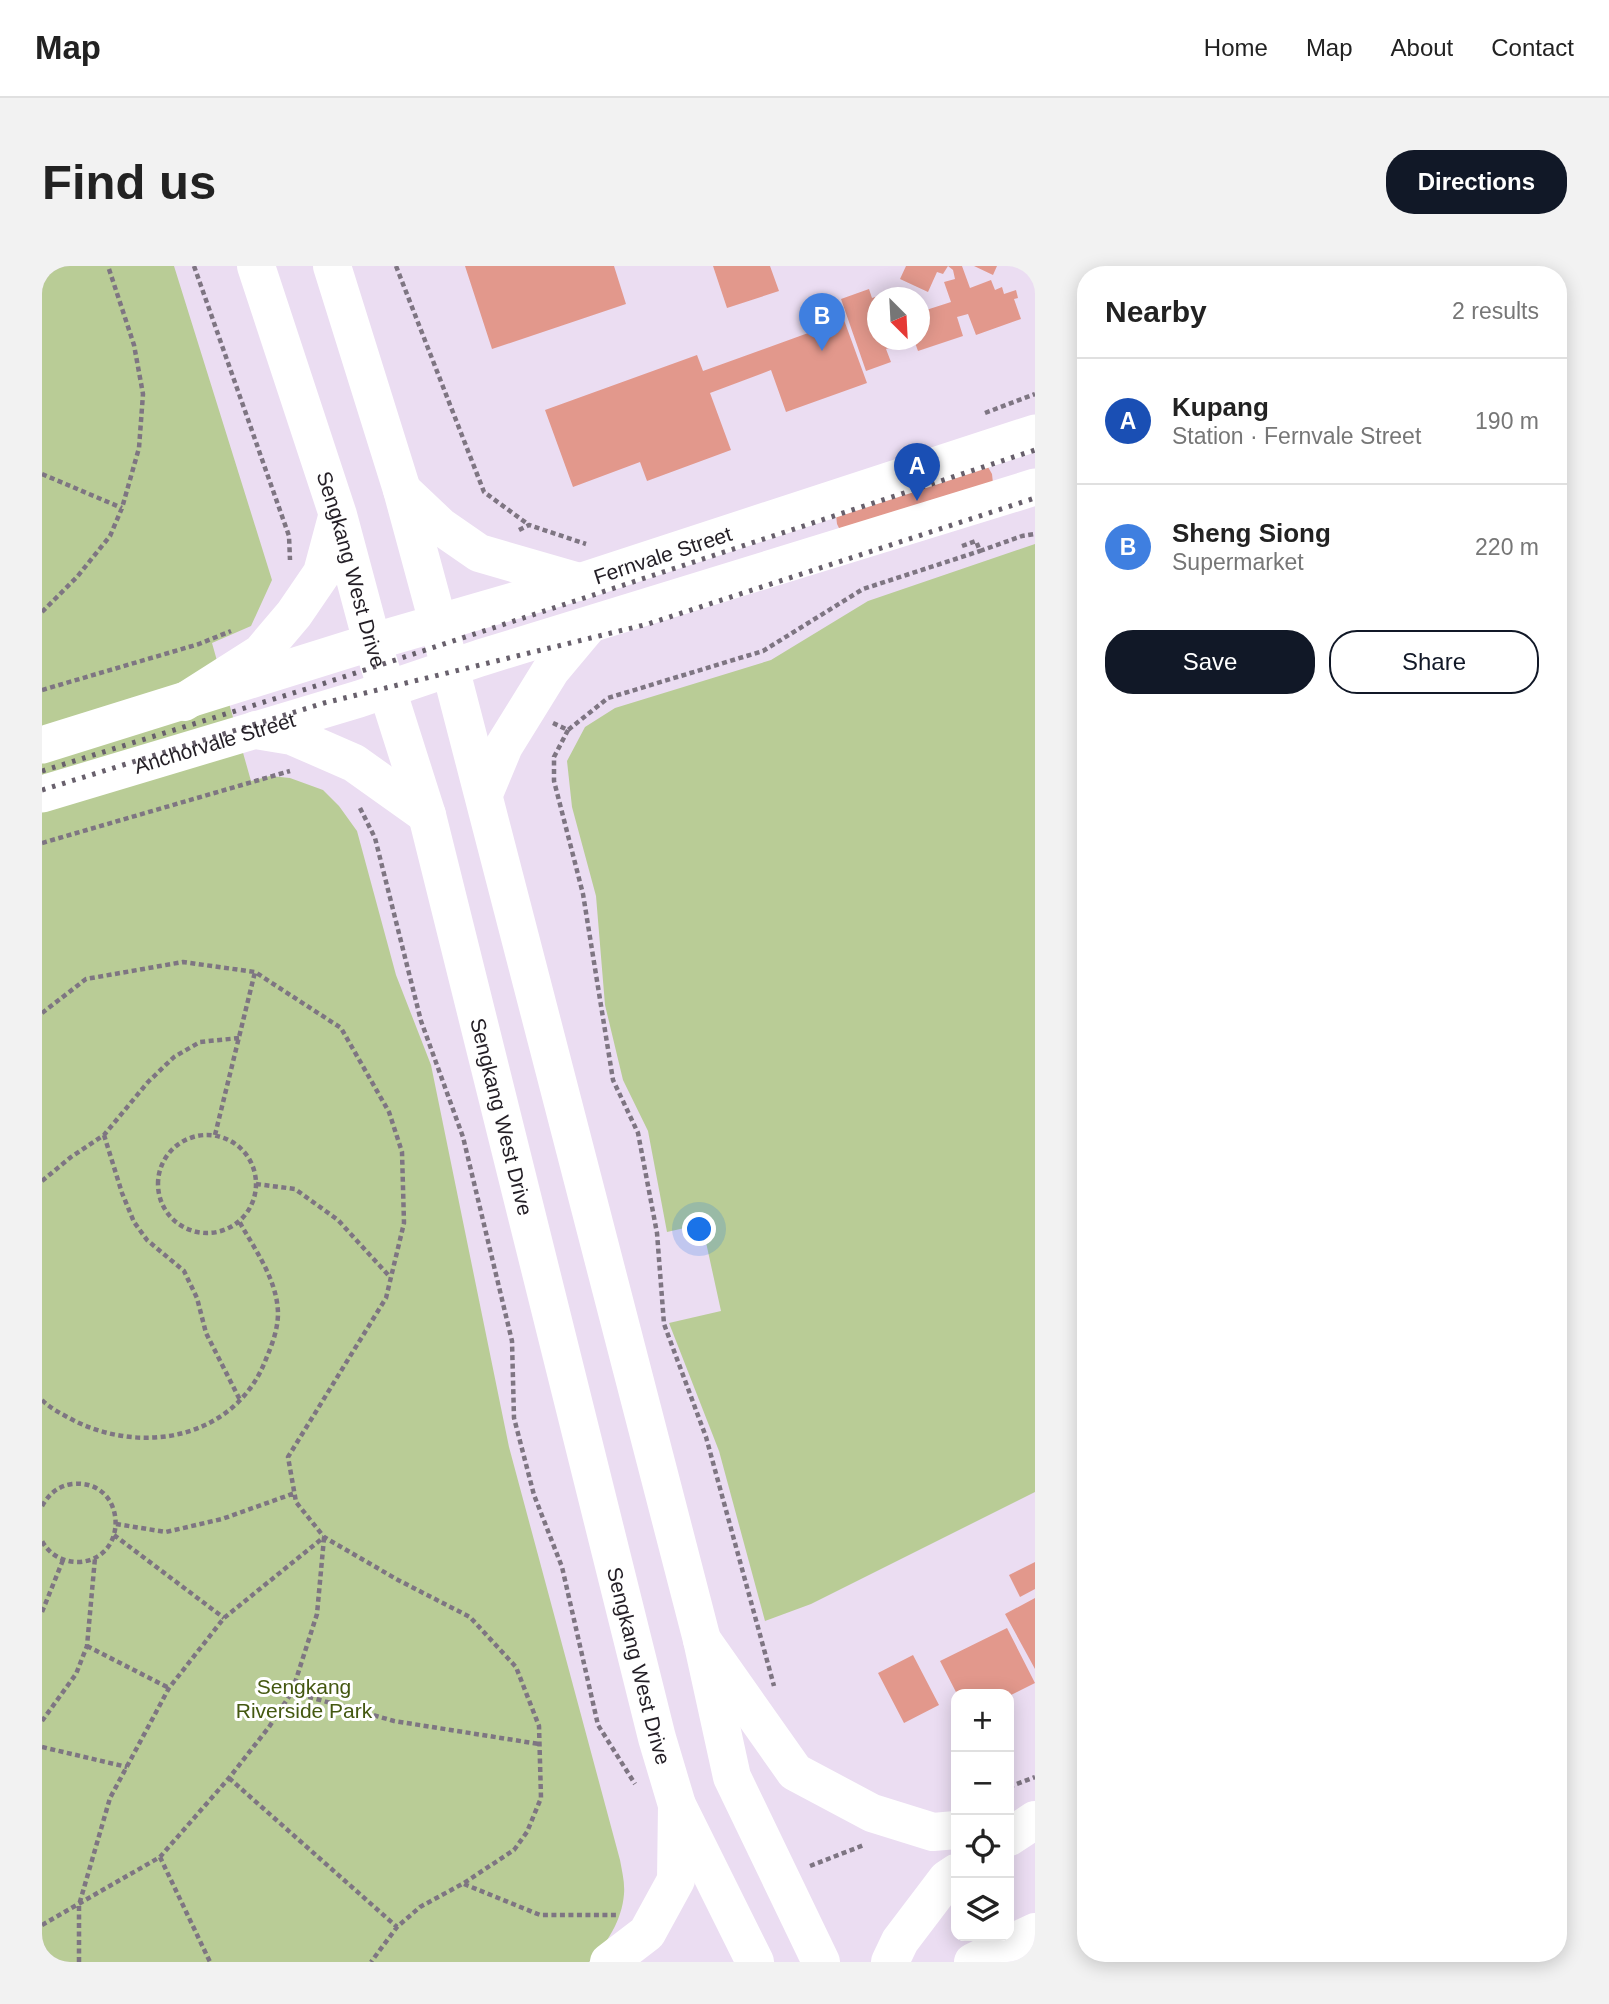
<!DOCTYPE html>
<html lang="en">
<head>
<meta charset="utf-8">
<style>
  body { margin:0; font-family:Arial,sans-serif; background:#f2f2f2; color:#222 }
  .controls { position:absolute; right:21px; bottom:21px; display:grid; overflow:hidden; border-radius:14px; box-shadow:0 4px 18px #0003 }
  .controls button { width:63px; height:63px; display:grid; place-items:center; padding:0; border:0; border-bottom:2px solid #e0e0e0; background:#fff; color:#222; font:35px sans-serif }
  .compass { position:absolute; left:825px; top:21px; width:63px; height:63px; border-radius:50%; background:#fff; box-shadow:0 4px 18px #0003; rotate:156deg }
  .you { position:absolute; left:658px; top:964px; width:24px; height:24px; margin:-18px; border:5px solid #fff; border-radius:50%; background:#1a73e8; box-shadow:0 0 0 10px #1a73e833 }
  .badge { display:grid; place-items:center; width:46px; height:46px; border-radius:50%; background:#111827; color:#fff; font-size:23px; font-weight:700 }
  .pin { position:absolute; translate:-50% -58px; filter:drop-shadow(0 2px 4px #0008) }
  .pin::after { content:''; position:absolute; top:37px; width:24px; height:21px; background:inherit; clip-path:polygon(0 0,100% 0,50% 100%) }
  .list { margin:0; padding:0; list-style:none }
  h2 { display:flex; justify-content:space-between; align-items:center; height:91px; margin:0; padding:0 28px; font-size:30px }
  h2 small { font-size:23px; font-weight:400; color:#767676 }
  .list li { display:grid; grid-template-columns:46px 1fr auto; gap:21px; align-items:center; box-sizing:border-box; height:126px; padding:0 28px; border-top:2px solid #e0e0e0 }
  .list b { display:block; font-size:26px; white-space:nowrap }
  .list p { margin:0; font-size:23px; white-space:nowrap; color:#767676 }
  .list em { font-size:23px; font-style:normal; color:#767676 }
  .actions { display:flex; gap:14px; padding:21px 28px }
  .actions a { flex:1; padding:16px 0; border:2px solid #111827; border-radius:28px; text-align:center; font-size:24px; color:#111827 }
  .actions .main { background:#111827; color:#fff }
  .icon { flex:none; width:38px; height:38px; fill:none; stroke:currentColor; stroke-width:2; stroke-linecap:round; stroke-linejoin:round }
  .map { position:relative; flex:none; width:993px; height:1696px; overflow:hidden; border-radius:28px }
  header { display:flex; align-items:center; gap:42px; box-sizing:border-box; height:98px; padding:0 35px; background:#fff; border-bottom:2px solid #e0e0e0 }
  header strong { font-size:33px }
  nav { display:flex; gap:38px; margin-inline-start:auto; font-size:24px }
  .intro { display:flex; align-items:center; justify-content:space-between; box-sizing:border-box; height:168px; padding:0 42px }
  h1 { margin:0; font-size:49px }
  .button { padding:18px 32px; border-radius:28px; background:#111827; color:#fff; font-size:24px; font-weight:700 }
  main { display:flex; gap:42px; padding:0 42px }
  aside { flex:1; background:#fff; border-radius:28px; box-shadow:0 4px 18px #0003 }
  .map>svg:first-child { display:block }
</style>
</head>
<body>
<header>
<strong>Map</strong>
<nav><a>Home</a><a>Map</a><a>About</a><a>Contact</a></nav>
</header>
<div class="intro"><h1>Find us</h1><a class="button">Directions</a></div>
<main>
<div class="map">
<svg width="993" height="1696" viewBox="0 0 993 1696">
  <rect width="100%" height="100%" fill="#ebddf2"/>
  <!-- green -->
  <path fill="#b9cc96" d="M0,0H132L230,314L209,360L170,377L209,515L228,510L248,512L281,524L297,540L315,565L354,709L389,799L467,1181L578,1594C580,1605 583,1617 582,1628C580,1654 565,1678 547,1696H0Z
    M993,278V1226L769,1338L723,1355L677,1185L627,1057L679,1045L660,958L625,966L606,865L581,814L563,739L554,630L530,541L525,495L543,461L573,442L729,394L826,335Z"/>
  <!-- building -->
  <path fill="#e2988c" d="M423,0H572L584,38L450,83Z
    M671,0H728L737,25L685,42Z
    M864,0H920L928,22L949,14L953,24L960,21L962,28L974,24L976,32L972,33L979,53L934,69L926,48L915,51L921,70L876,85L872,74H878V46L909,36L902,16L913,13L911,4L906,0L901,8L895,6L886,26L858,13Z
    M932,0H955L951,9Z
    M827,23L830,32L846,27L847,32H836V74H861L862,77L844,83L849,96L824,105L799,33Z
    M802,54L825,117L744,146L729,104L668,127L689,184L605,215L598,196L531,221L503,144L655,89L661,105Z
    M946,201L950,208L951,217L799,266L795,258L794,249Z
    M993,1296V1323L978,1331L967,1309Z
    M993,1332V1403L963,1348Z
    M965,1362L993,1417L967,1430V1428H915L898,1395Z
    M871,1389L897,1439L862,1457L836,1407Z"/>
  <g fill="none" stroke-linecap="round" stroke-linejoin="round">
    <!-- path -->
    <path stroke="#7e7582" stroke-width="4.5" stroke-dasharray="5 3.5" stroke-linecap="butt" d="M152,0L247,270L248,294
      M354,0L442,226L487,259
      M943,147L993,128
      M0,208L80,242
      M477,264L487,259L544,278
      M920,280L934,275L938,285L980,270L993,268
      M0,346L35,311L68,270L80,242L97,182L101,128L92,79L66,0
      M0,424L157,378L189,365
      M511,457L526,464L566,432L721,385L821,323L938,285
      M526,464L512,491V515L541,628L571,814L596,867L615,967L622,1058L664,1171L732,1420
      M318,542L333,572L379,755L421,871L470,1075L472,1152L492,1229L520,1301L556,1459L593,1518
      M0,577L248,505
      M0,747L44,713L141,696L213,706L299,762L347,846L360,886L362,957L344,1032L246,1191L254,1236L282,1271L356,1314L428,1351L474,1401L497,1460L499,1532L485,1566L472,1584L422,1617L378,1641L355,1661L329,1696
      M62,869L80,927L92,956L105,974L142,1005L155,1032L164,1067L198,1134
      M173,869L213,706
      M116 918a49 49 0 1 1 98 0a49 49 0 1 1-98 0Z
      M0,915L29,891L62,869L106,816L132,791L158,776L197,772
      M214,918L253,923L296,954L348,1011
      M0,1134C9,1143 20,1148 31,1154C101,1190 194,1172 224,1093C230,1079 236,1063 236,1047C235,1013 213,984 197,955
      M0,1240C7,1228 16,1220 30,1218C85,1212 89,1294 36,1296C20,1296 7,1288 0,1275
      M74,1258L124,1266L180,1253L253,1227
      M72,1269L182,1352
      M0,1346L21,1294
      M45,1380L127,1422
      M250,1426L352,1455L497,1478
      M0,1455L34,1408L45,1380L53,1292
      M0,1481L85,1501
      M187,1512L355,1661
      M967,1521L993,1511
      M118,1591L168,1696
      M768,1600L822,1579
      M422,1618L498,1649H576
      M0,1659L118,1591L187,1512L227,1461L250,1426L275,1348L282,1272
      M37,1696V1639L68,1532L127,1422L182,1352L282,1271"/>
    <!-- tertiary -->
    <g stroke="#fff" stroke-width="37">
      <path id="s1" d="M0,479L330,376L537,316L993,167"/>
      <path id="s2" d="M0,528L317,433L438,392L993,221"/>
    </g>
    <!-- secondary -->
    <g stroke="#fff" stroke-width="38">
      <path id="s3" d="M214,0L296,249L330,376L385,549L615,1472L635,1539L713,1696"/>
      <path d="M290,0L360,224L408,401L660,1374L690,1511L779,1696"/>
      <path d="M360,224L398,260L437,287L537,316"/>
      <path d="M142,436L219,387L252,348L280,307L295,251"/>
      <path d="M214,464L250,470L312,497L385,549"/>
      <path d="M442,528L462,480L509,404L545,361"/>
    </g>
    <!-- motorway -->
    <path stroke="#fff" stroke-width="38" d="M660,1374L753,1506L830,1547L891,1566L914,1564
      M967,1571L993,1554
      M567,1696L605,1667L634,1614L635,1539
      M848,1696L858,1675L905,1613L914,1607
      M931,1696L993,1666"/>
    <!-- rail -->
    <path stroke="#68606c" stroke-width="5" stroke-dasharray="3.5 7" stroke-linecap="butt" d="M0,505L277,419L993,184
      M0,524L282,437L606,358L993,232"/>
  </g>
  <g text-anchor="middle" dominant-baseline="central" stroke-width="6" stroke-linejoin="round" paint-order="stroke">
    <!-- street labels -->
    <g font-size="21" fill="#231e25" stroke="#fff">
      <text stroke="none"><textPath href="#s1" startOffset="649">Fernvale Street</textPath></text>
      <text stroke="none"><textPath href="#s3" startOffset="318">Sengkang West Drive</textPath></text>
      <text stroke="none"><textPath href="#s2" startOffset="180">Anchorvale Street</textPath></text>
      <text stroke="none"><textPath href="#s3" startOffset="886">Sengkang West Drive</textPath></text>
      <text stroke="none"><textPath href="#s3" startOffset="1452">Sengkang West Drive</textPath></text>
    </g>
    <!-- park labels -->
    <g font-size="21" fill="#445811" stroke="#fff">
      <text x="262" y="1420">Sengkang<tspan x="262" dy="24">Riverside Park</tspan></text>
    </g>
  </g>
</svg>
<div class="controls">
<button>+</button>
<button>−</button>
<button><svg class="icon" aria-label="locate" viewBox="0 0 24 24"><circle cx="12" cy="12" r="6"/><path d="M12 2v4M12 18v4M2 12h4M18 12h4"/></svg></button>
<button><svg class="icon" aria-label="layers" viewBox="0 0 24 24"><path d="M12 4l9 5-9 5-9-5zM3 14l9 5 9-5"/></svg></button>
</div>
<svg class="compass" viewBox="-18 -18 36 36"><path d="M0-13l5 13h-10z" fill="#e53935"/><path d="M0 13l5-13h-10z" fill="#767676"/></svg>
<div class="you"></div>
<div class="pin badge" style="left:875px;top:235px;background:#1a4fb4">A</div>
<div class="pin badge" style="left:780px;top:85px;background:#3f7fe0">B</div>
</div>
<aside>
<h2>Nearby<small>2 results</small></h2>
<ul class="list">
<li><span class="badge" style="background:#1a4fb4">A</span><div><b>Kupang</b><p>Station · Fernvale Street</p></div><em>190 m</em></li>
<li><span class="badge" style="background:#3f7fe0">B</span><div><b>Sheng Siong</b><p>Supermarket</p></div><em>220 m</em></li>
</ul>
<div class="actions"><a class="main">Save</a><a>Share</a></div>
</aside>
</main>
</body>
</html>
